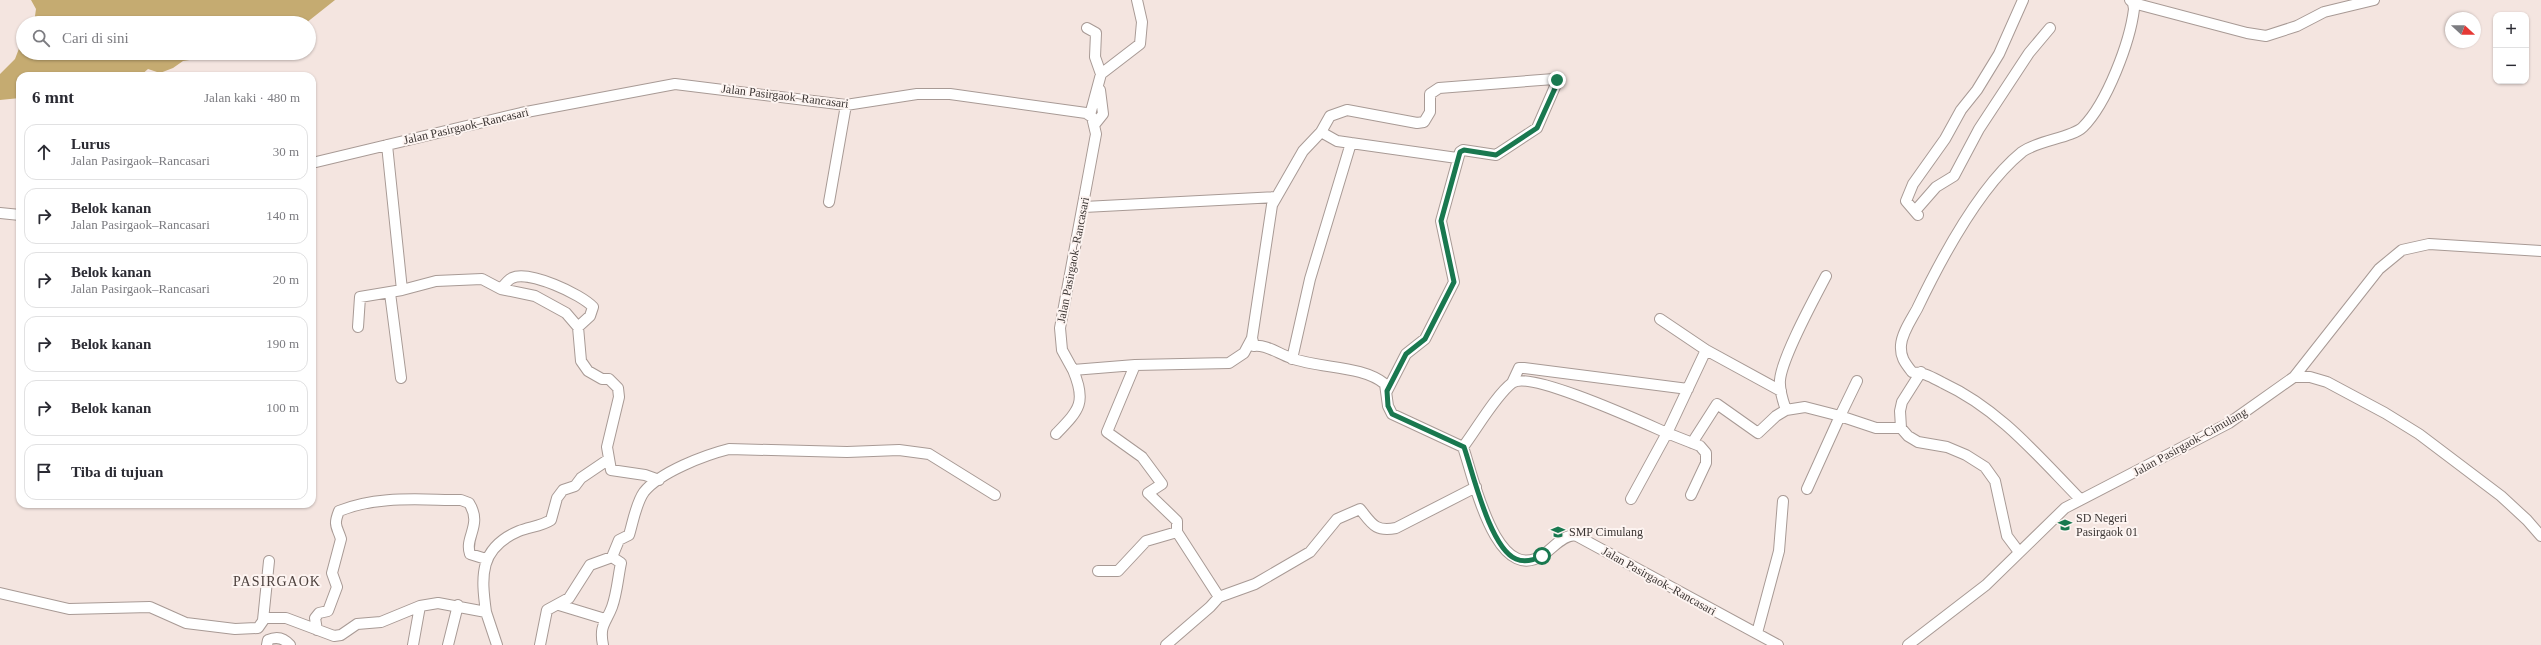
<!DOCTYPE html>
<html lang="id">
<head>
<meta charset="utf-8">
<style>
  body { margin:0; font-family:"Times New Roman",serif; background:#f2f2f3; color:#2b2b33 }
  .controls { position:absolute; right:12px; top:12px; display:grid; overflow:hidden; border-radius:8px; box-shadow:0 1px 3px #0004 }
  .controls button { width:36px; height:36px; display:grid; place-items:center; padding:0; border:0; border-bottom:1px solid #e1e1e2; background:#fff; color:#2b2b33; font:20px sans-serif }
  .compass { position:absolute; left:2445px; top:12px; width:36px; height:36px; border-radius:50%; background:#fff; box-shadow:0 1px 3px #0004; rotate:111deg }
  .stop { position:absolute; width:12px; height:12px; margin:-9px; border:3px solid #19784f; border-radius:50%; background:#fff }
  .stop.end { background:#19784f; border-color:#fff; box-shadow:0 1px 4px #0008 }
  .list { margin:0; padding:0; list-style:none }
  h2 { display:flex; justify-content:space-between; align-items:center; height:52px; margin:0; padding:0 16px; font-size:17px }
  h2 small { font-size:13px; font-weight:400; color:#7c7c81 }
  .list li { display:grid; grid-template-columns:26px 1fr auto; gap:12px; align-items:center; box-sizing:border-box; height:56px; margin:0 8px 8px; padding:0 8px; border:1px solid #e1e1e2; border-radius:12px }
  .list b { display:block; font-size:15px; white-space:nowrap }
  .list p { margin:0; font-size:13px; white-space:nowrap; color:#7c7c81 }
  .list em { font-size:13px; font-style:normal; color:#7c7c81 }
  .icon { flex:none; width:22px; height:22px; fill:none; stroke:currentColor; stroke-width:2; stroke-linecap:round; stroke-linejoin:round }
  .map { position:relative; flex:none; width:2541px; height:645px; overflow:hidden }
  .search { position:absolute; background:#fff; box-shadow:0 1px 3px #0004; left:16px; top:16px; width:300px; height:44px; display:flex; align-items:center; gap:10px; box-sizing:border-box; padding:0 14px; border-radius:22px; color:#7c7c81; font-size:15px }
  .panel { position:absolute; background:#fff; box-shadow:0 1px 3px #0004; left:16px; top:72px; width:300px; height:436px; border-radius:12px }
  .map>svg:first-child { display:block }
</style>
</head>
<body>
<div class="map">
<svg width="2541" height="645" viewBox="0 0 2541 645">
  <rect width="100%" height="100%" fill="#f4e5e0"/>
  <!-- forest -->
  <path fill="#c5ab71" d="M31,0H335L306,23H34L36,9Z
    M23,38V53H236L183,61L173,68L160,73L148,69L140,76H20V98L0,100V74L15,59Z"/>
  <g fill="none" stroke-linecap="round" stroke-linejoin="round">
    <defs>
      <path id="street" d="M2133,3L2247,33L2266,36L2297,26L2324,12L2374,0
        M1087,28L1096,33L1095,57L1101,74
        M1090,115L1101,74L1140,44L1142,22L1137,0
        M1095,124L1103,114L1100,90
        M1321,132L1330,116L1347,110L1417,123L1424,122L1430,112V94L1439,88L1554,79L1557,82L1537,128L1496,155L1463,150L1460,152L1441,221L1454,282L1425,339L1406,354L1387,391
        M1351,143L1457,158
        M387,145L402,290
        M312,163L521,113L675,84L846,105L917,94H950L1086,113L1092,117L1096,134L1060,328L1062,350L1073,370L1135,365L1229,363L1244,353L1252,338L1254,346C1266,344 1279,354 1291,358C1320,369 1362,365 1385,384L1388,406L1392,414L1463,447C1473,475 1496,589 1544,554C1553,548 1566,532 1577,536L1778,645
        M829,202L846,105
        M1084,207L1276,197
        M1915,211L1936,187L1954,176L1979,129L2029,53L2050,28
        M0,213L20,215
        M1918,215L1906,201L1913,184L1945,139L1961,110L1977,90L1999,54L2023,0
        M501,289C504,285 508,280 512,278C529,270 581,294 593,307L590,316L578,327
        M390,293L401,378
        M1660,319L1706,350L1781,391
        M358,327L360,297L402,290L436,281L482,279L501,289L535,296L566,313L578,327L581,361L588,371L602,379H609L618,388L619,397L607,447L611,470L645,475L659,480
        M1252,338L1272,205L1303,151L1321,132L1337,141L1351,143L1310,279L1292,359
        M1135,365L1107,432L1142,457L1162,484L1148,493L1177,521V532L1219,597L1210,607L1166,645
        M1921,372L1902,402L1900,411L1901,428L1908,436L1918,442L1947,447L1966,455L1985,467L1995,481L2007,536L2019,552
        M2294,377L2379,269L2402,250L2429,244L2541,251
        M1857,381L1840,416L1876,428H1901
        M1512,383L1519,368H1524L1688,389
        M1786,410C1783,401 1779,390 1780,380C1782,357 1814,299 1826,276
        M1056,434C1079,410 1087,403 1073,370
        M1692,443L1717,404L1758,433L1776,416L1786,410L1805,407L1840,416L1807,489
        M1463,447C1476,430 1496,395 1512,383C1529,370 1644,423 1667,433L1631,499
        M1691,495L1706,463V453L1700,446L1667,433L1706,350
        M2080,499C2037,455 1999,409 1943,383C1933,378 1924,372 1912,372C1905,363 1900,357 1901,345C1902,333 1911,320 1917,309C1940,261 1980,186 2022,152C2038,140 2072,138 2083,127C2107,103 2130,42 2134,9L2133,3L2130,0
        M1098,571H1118L1146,541L1177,532
        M0,593L69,609L150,607L186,623L235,629L258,628L265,618H286L334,636L341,635L357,624L381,622L420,606L438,603L486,612L497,645
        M1219,597L1255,584L1310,552L1337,519L1360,509C1372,524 1375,532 1396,528L1476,487
        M559,605L605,619
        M486,612C481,576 479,548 519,531C529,527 542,526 551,520L557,498L563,490L575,486L581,478L609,459
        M263,620L269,561
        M317,630L315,618L319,613L328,611L337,587L332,573L341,539C337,526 333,526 339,511C378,495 420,500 461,500L469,503C483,525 464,537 470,554L486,559
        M1757,633L1779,551L1783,501
        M267,645L268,640C277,636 284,638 290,645
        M413,645L420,606
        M448,645L458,605
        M540,645L547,610L569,598L590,565L612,557L619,540L629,535C633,522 636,503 644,492C660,472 705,455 729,449L847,452L899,450L929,454L995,495
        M603,645C599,625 606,623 612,607C617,593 618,577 621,563L612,557
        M1908,645L1986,585L2065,508L2229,423L2294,377H2310L2327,382L2385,413L2419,434L2501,496L2527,520L2541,536"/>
    </defs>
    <!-- street casing -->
    <use href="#street" stroke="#a89a95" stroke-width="12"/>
    <!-- street -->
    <use href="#street" stroke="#fff" stroke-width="10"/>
  </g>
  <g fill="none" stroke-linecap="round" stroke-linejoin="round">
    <!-- route -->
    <path stroke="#19784f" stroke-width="5" d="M1542,556C1534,560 1525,563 1516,559C1490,548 1473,473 1464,447L1392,414L1388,406L1387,391L1406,354L1425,339L1454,282L1441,221L1460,152L1464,150L1496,155L1537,128L1556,86L1557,80"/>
  </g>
  <!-- icons -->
  <defs>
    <symbol id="school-bare" viewBox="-9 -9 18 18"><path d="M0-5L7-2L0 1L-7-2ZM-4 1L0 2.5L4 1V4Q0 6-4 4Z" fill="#19784f" stroke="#fdf4f1" stroke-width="2.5" paint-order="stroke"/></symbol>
  </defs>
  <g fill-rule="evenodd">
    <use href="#school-bare" x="2055" y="515" width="20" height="20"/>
    <use href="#school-bare" x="1548" y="522" width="20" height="20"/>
  </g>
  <g text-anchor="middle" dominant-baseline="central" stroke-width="4" stroke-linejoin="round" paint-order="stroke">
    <!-- street labels -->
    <g font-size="12" fill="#3b3533" stroke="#fdf4f1">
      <text transform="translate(785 96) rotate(7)">Jalan Pasirgaok–Rancasari</text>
      <text transform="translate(466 126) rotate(-13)">Jalan Pasirgaok–Rancasari</text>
      <text transform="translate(1073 260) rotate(-79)">Jalan Pasirgaok–Rancasari</text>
      <text transform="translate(2190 442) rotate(-29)">Jalan Pasirgaok–Cimulang</text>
      <text transform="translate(1659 581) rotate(29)">Jalan Pasirgaok–Rancasari</text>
    </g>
    <!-- poi labels -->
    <g font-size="12" fill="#3b3533" stroke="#fdf4f1" text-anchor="start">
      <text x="2076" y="518">SD Negeri<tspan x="2076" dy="14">Pasirgaok 01</tspan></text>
      <text x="1569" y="532">SMP Cimulang</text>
    </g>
    <!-- quarter labels -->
    <g font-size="14" letter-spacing="1" fill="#4c403d" stroke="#fdf4f1">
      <text x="277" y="581">PASIRGAOK</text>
    </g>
  </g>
</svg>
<div class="controls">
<button>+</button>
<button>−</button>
</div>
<svg class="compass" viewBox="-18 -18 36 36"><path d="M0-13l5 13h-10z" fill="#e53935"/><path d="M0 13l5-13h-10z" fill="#7c7c81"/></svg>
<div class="stop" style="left:1542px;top:556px"></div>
<div class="stop end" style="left:1557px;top:80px"></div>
<div class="search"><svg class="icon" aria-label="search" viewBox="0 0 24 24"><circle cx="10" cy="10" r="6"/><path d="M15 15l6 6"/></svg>Cari di sini</div>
<section class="panel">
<h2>6 mnt<small>Jalan kaki · 480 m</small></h2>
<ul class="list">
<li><svg class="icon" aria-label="ahead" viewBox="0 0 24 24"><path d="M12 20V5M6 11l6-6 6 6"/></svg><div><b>Lurus</b><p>Jalan Pasirgaok–Rancasari</p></div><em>30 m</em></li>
<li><svg class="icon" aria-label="right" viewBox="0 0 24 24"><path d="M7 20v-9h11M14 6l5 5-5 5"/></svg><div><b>Belok kanan</b><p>Jalan Pasirgaok–Rancasari</p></div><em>140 m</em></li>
<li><svg class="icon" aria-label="right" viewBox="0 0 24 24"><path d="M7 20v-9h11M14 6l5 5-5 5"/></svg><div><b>Belok kanan</b><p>Jalan Pasirgaok–Rancasari</p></div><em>20 m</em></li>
<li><svg class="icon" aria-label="right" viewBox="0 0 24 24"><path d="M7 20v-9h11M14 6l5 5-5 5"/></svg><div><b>Belok kanan</b></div><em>190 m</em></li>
<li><svg class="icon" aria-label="right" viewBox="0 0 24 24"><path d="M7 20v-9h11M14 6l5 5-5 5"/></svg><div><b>Belok kanan</b></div><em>100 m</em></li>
<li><svg class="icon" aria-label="arrive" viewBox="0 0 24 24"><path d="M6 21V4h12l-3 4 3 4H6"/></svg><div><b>Tiba di tujuan</b></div></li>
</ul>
</section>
</div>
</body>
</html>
